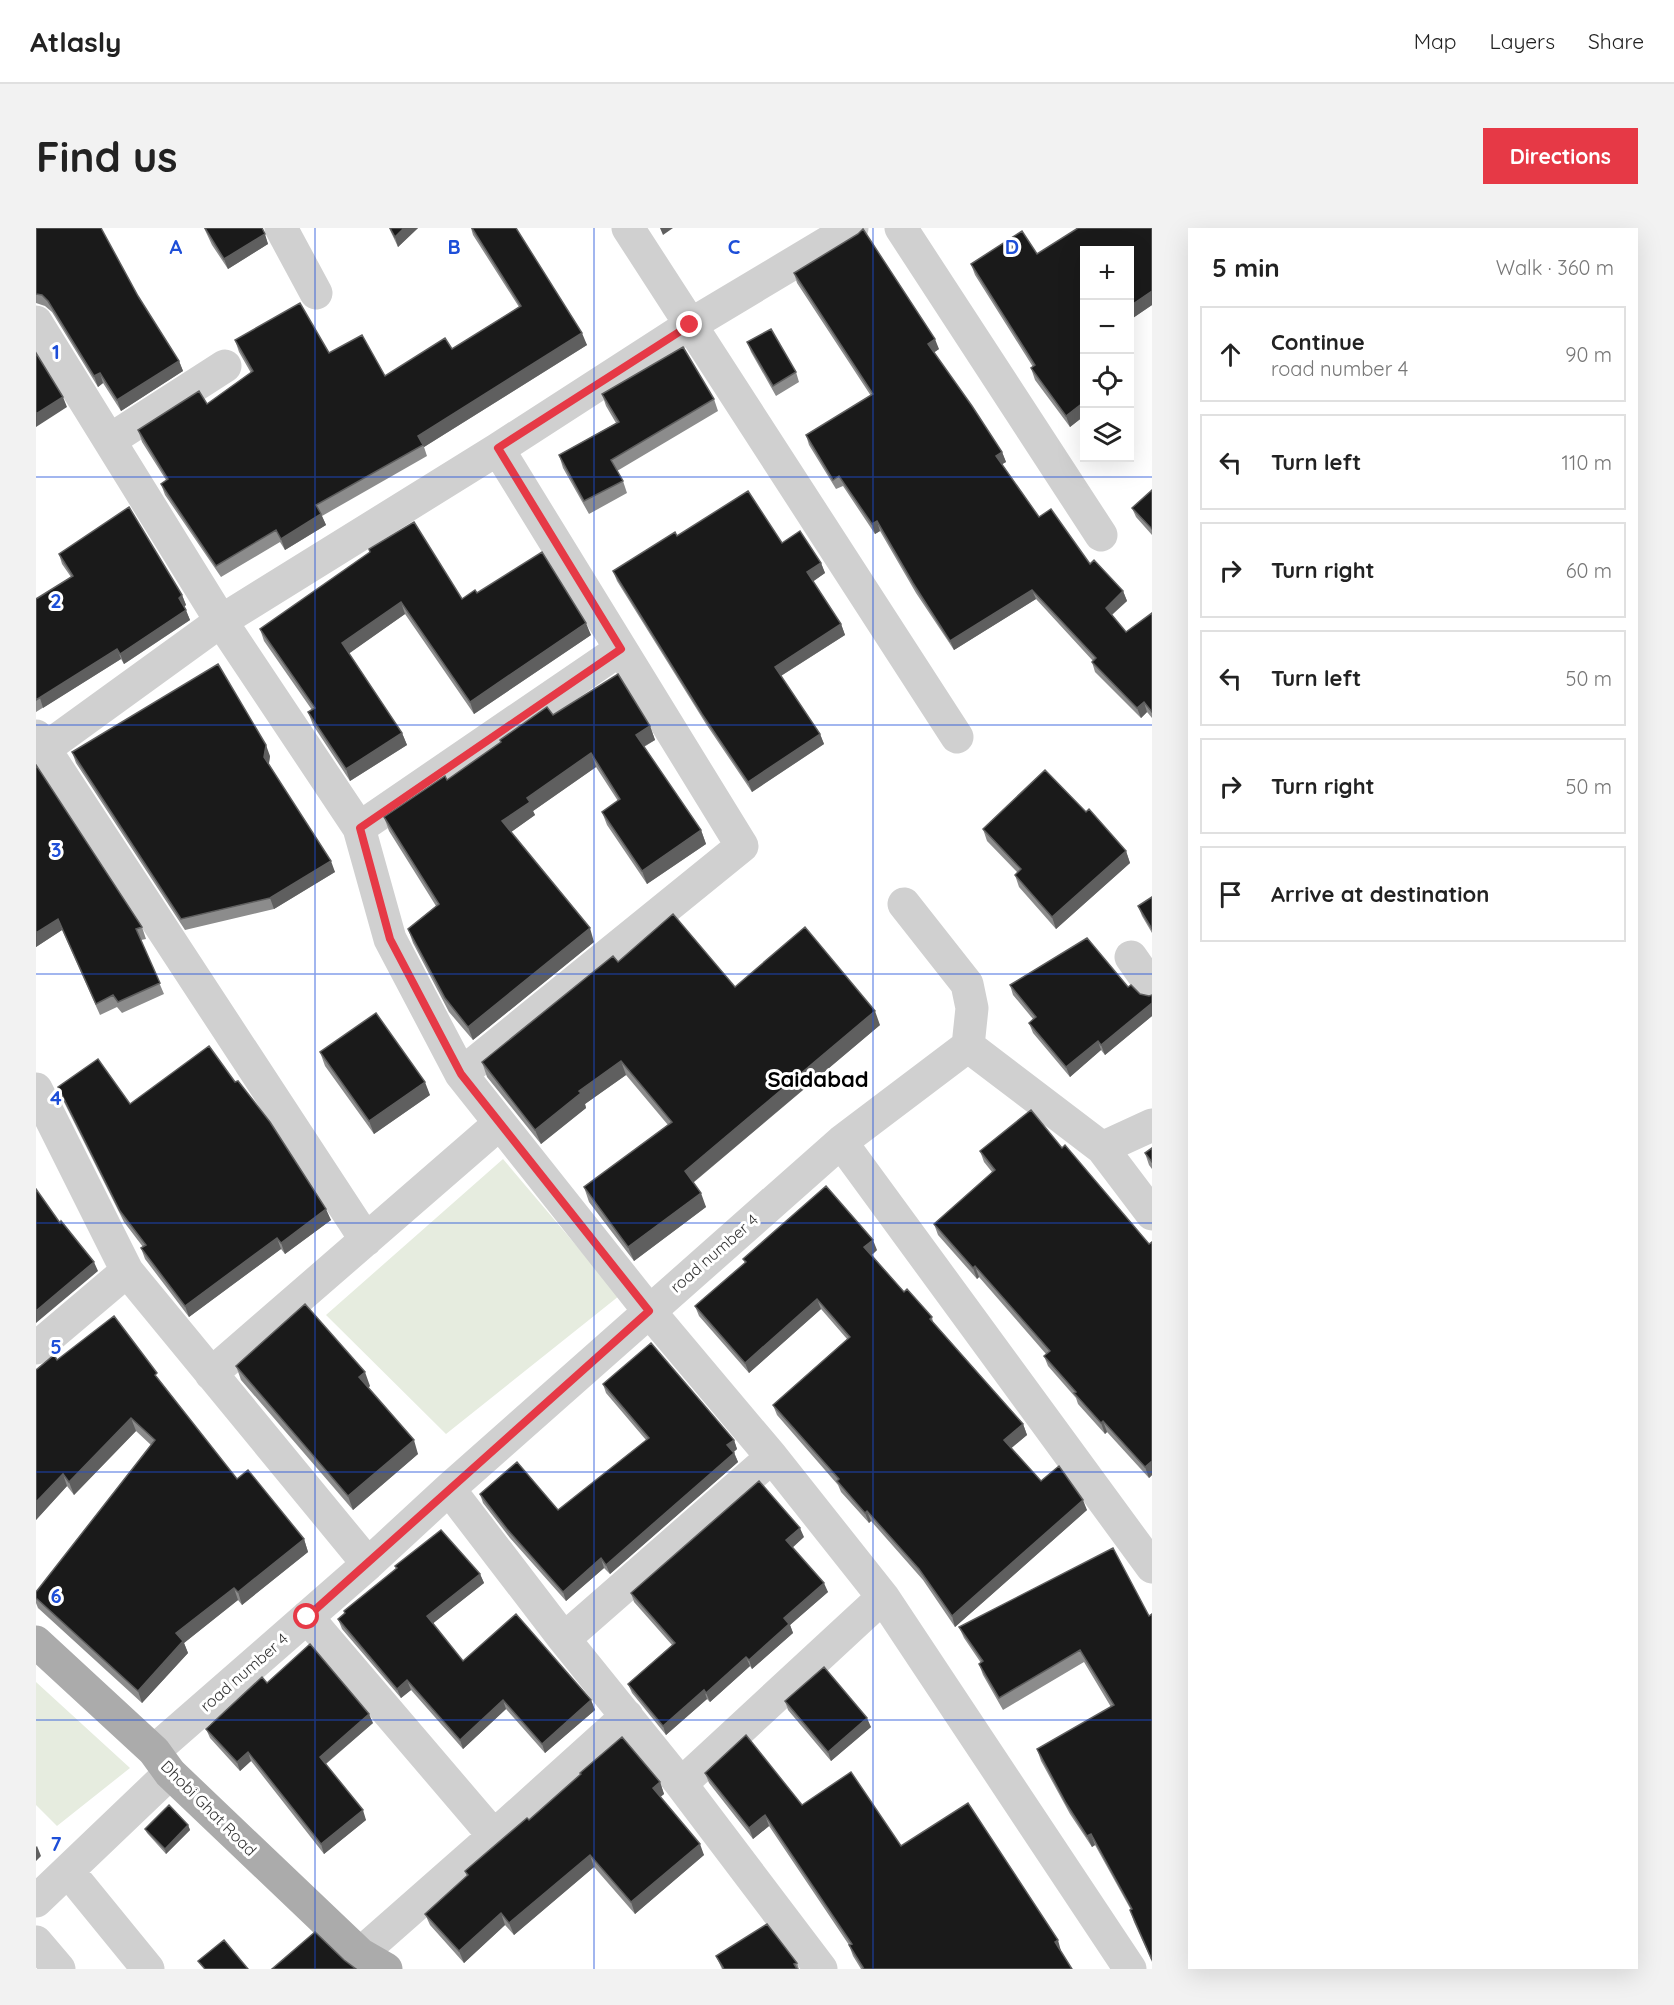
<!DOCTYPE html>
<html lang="en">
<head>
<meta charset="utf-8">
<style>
  body { margin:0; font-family:Quicksand,sans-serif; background:#f2f2f2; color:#222 }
  .controls { position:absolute; right:18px; top:18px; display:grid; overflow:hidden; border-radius:0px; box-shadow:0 6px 24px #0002 }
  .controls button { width:54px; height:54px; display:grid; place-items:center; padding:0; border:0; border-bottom:2px solid #e0e0e0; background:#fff; color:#222; font:30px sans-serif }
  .stop { position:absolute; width:18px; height:18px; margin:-14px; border:4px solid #e63946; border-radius:50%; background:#fff }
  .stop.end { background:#e63946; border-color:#fff; box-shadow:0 2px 6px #0008 }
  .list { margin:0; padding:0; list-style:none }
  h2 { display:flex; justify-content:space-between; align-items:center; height:78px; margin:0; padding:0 24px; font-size:26px }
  h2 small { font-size:20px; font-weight:400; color:#767676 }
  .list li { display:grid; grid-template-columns:39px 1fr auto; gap:18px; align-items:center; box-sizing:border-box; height:96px; margin:0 12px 12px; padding:0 12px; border:2px solid #e0e0e0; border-radius:0px }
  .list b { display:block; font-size:22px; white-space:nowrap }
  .list p { margin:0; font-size:20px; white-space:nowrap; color:#767676 }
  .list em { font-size:20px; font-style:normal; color:#767676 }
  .icon { flex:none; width:33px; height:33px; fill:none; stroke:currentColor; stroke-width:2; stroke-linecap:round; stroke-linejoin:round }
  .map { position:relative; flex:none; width:1116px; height:1741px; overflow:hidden; border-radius:0px }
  header { display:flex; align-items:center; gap:36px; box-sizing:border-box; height:84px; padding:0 30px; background:#fff; border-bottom:2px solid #e0e0e0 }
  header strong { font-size:28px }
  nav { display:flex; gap:33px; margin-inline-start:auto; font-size:21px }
  .intro { display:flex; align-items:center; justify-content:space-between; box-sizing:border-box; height:144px; padding:0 36px }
  h1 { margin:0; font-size:42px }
  .button { padding:15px 27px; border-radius:0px; background:#e63946; color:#fff; font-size:21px; font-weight:700 }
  main { display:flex; gap:36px; padding:0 36px }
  aside { flex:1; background:#fff; border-radius:0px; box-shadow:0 6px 24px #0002 }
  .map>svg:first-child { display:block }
</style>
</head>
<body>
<header>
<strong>Atlasly</strong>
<nav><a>Map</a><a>Layers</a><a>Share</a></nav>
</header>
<div class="intro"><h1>Find us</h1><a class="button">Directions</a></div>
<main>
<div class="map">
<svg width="1116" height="1741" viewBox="0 0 1116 1741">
  <rect width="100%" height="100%" fill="#fff"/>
  <!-- green -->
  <path fill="#e6ecdf" d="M467,931L583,1068L410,1206L290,1087Z
    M0,1454L94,1540L21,1598L0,1577Z"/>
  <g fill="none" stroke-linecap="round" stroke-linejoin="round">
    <!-- minor -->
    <path stroke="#d0d0d0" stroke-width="33" d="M245,0L280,65
      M592,0L921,509
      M865,0L1065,307
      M0,94L185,393L323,600L354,711L425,846L613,1083L736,1229L847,1369L1094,1741
      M74,212L189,138
      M0,508L330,1012
      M0,527L185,393L462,221L654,97L816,0
      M323,600L585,421
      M868,676L931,756L936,780L932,818
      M1095,729L1116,759
      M425,846L706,618L462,221
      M0,861L91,1043L332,1336
      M805,914L1116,1339
      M1066,920L1116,986
      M0,1120L91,1043
      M175,1146L463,896
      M413,1261L528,1411L645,1556L785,1741
      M271,1389L458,1608
      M528,1411L736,1229
      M118,1523L332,1336L413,1261L805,914L932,818L1066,920L1116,897
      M645,1556L847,1369
      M32,1643L112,1741
      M0,1673L134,1545
      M0,1714L23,1741
      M324,1726L458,1608L591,1488"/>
    <!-- major -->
    <path stroke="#ababab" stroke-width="33" d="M0,1414L118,1523L134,1545L324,1726L350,1741"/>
  </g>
  <!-- wall -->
  <path fill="#8c8c8c" d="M0,0L102,68L143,133L147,143L85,183L67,155L62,159L16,84L9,78L0,75Z
    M168,0H226L232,16L192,41L176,17Z
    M353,0H382L362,19Z
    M435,0H480L551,117L388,219L391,228L286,288L290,297L249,322L244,314L185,349L129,267L125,256L130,252L106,214L102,202L171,176L215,145L203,124L199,112L293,125L349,148L416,121L483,79L437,7Z
    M1042,0H1116V77L1094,92V22H1048V188L1034,199L999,152L995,140L997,139L939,47L935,36L986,3L1001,26Z
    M758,45L903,121L898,124L966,224L970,234L966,236L1003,289L1054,336L1087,363L1091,373L1076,387L1090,404L1116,385V490L1111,484L1105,490L1059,444L1056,434L1057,433L1000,371L918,422L880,365L844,303L839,306L807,258L800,261L773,217L770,207L835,168L761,55Z
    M711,114L760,144L763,154L740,168L715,124Z
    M566,166L678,171L682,183L581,243L587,253L591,265L553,286L527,240L523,227L580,195L570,178Z
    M1116,262V307L1100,289L1096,280Z
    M641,308L746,315L785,335L789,345L777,353L805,396L809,407L745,448L784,506L788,516L716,564L670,496L581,353L577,343Z
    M333,321L426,371L441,365L555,407L438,486L369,386L313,425L366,505L371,517L314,553L277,497L272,484L276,482L228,413L224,401L334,324Z
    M23,326L146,367L150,377L148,379L154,392L88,436L85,431L0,484V371L35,349L26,336Z
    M517,487L614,498L619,512L608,519L665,602L670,616L611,656L571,597L566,584L582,573L560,539L497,583L499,587L475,604L558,714L437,812L413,784L377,715L372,701L400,678L353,603L348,589L411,552L465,515L464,512Z
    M36,524L234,528L233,536L299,644L238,681L149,702L40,535Z
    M0,537L106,699L110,711L105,712L128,766L86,785L81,779L64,787L26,702L0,719Z
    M1050,584L1090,623L1094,635L1020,701L983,659L979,647L982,645L951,613L947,601Z
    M1116,669V705L1106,688L1102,678Z
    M582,734L699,759L844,797L657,955L670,979L598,1033L553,974L548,959L632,897L590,847L549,876L550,880L505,916L451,849L446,834Z
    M974,757L1092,759L1104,766L1113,768L1116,767V788L1069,827L1065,822L1034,849L997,805L993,795L997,791L977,767Z
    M284,824L394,867L338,906L289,838Z
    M22,859L94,876L295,992L249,1026L245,1021L153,1089L109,1031L105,1020L107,1019L88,994L26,870Z
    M1026,920L1113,1016L1116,1014V1247L1113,1250L1071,1204L1069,1206L1042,1176L1040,1170L1012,1138L1008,1128L1010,1126L943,1049L941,1051L902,1007L898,996L956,944L948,934L944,923Z
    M1116,920V941L1113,937L1109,925Z
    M841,1022L836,1027L868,1064L896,1089L897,1094L987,1196L991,1207L975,1220L1005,1253L1051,1282L919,1399L887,1352L835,1293L833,1295L805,1264L802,1257L741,1187L737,1177L811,1111L785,1081L713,1145L663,1088L659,1078L709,1035L707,1031Z
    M21,1132L124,1153L201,1251L268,1311L272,1324L206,1377L202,1372L148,1415L152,1425L106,1475L2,1380L0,1375V1364L115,1217L100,1203L38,1267L31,1258L0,1292Z
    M200,1138L334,1158L332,1160L382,1226L317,1282L205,1152Z
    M567,1156L698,1212L701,1221L698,1224L702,1234L574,1346L568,1340L530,1373L474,1310L447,1275L444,1266L522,1282L610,1212L570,1165Z
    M768,1309L756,1319L792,1364L754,1397L757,1405L716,1441L714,1438L674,1474L671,1471L630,1507L596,1465L592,1456L636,1417L598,1374L595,1365Z
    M359,1338L444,1346L448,1355L397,1395L427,1433L555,1472L559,1482L509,1525L470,1481L427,1521L375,1462L365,1470L306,1401L302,1391L309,1386L308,1383L360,1341Z
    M1116,1386V1734L1098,1694L1094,1682H1095L1059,1617L1056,1619L1034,1586L1005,1533L1001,1521L1075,1479L1048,1434L967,1482L947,1447L943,1436L945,1435L928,1410L923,1399L1113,1388Z
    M231,1455L337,1495L290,1536L330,1592L288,1626L215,1533L204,1543L174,1510L170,1501Z
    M749,1473L835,1499L795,1533L752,1482Z
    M544,1545L624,1554L628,1566L624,1569L668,1627L599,1686L558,1639L478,1707L469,1697L428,1735L394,1697L389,1686L431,1648L429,1643L493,1592L544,1547Z
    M669,1545L766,1577L865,1618L1025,1723L1036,1741H825L817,1728L813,1717L733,1598L717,1611L673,1555Z
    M152,1597L154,1602L130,1626L111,1605L109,1601Z
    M680,1728L761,1735L763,1741H686Z"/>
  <!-- shaded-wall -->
  <path fill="#5f5f5f" d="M368,0H382L362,19L359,9Z
    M624,0H637L627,7Z
    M229,6L232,16L192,41L188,31Z
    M1116,63V77L1094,92V78Z
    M546,105L551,117L388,219L382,208Z
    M899,111L903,121L896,126L892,116Z
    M143,133L147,143L85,183L81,172Z
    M64,145L67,155L62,159L58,148Z
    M27,169L31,179L0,199V186Z
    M1048,174V188L1034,199L1030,188Z
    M966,224L970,234L963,238L960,228Z
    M285,286L290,297L249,322L245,311Z
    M841,293L844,303L839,306L836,296Z
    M785,335L789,345L775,355L771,344Z
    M996,362L1000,371L918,422L914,413Z
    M1087,363L1091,373L1073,389L1070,380Z
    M146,367L150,377L146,380L143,370Z
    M365,374L369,386L311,427L306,415Z
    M150,382L154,392L88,436L84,426Z
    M550,395L555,407L438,486L434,474Z
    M805,396L809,407L743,449L739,439Z
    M81,421L85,431L7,480L4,470Z
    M1108,474L1111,484L1105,490L1101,480Z
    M614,498L619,512L605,520L600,507Z
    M366,505L371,517L314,553L310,541Z
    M784,506L788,516L716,564L712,554Z
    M230,517L234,528L232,540L228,529Z
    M555,525L560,539L497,583L499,587L471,607L466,593L491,570Z
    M665,602L670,616L611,656L606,643Z
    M1090,623L1094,635L1020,701L1016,689Z
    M295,633L299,644L238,681L234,670Z
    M22,691L26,702L0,719V705Z
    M554,700L558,714L437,812L432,799Z
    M1116,775V788L1069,827L1065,817Z
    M839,783L844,797L654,957L649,943Z
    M1062,813L1065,822L1034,849L1030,839Z
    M585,833L590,847L549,876L550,880L505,916L499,902L543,863Z
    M389,854L394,867L338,906L333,893Z
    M665,965L670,979L598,1033L592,1019Z
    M290,981L295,992L249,1026L245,1015Z
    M241,1010L245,1021L153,1089L149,1078Z
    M837,1012L841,1022L832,1030L828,1019Z
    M58,1034L62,1043L0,1095V1083Z
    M939,1038L943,1049L941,1051L937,1040Z
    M781,1071L785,1081L713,1145L709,1135Z
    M329,1144L334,1158L328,1163L323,1149Z
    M95,1190L100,1203L38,1267L33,1254Z
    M1067,1193L1071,1204L1069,1206L1065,1195Z
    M987,1196L991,1207L972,1223L968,1212Z
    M378,1212L382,1226L317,1282L312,1268Z
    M698,1212L701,1221L695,1226L691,1217Z
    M698,1225L702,1234L574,1346L570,1337Z
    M1116,1233V1247L1113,1250L1109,1239Z
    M27,1246L31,1258L0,1292V1274Z
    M1047,1272L1051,1282L919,1399L916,1388Z
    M831,1283L835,1293L833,1295L829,1285Z
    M764,1300L768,1309L754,1322L750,1312Z
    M268,1311L272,1324L206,1377L202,1364Z
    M565,1330L568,1340L530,1373L527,1364Z
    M444,1346L448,1355L395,1397L391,1388Z
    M788,1355L792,1364L754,1397L757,1405L716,1441L713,1432L748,1390Z
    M198,1360L202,1372L148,1415L152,1425L106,1475L102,1463L140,1405Z
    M710,1429L714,1438L674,1474L670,1465Z
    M371,1452L375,1462L365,1470L361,1461Z
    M668,1462L671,1471L630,1507L627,1498Z
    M467,1472L470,1481L427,1521L424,1512Z
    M555,1472L559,1482L509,1525L506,1516Z
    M333,1486L337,1495L287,1538L284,1529Z
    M831,1490L835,1499L795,1533L792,1524Z
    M212,1524L215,1533L204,1543L201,1534Z
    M624,1554L628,1566L621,1572L617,1560Z
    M327,1582L330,1592L288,1626L285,1616Z
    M729,1587L733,1598L717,1611L713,1600Z
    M152,1597L154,1602L130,1626L129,1621Z
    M1055,1606L1059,1617L1056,1619L1051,1608Z
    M664,1616L668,1627L599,1686L595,1674Z
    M1,1618L5,1628L0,1633V1619Z
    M554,1627L558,1639L478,1707L473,1695Z
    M465,1685L469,1697L428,1735L423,1723Z
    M1022,1712L1025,1723L1023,1725L1019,1714Z"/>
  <!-- building -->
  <path fill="#1a1a1a" stroke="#5f5f5f" stroke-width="1.5" d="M0,0H65L102,68L143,133L81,172L64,145L58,148L12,73L6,67L0,66Z
    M169,0H226L229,6L188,31Z
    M354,0H368L359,9Z
    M436,0H480L546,105L382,208L387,217L280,277L285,286L245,311L240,302L180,338L125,256L132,251L102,202L163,163L171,176L217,143L199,112L264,75L293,125L326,107L349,148L409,110L416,121L485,78Z
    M1042,0H1116V63L1094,78V22H1048V174L1030,188L995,140L999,137L935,36L986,3L1001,26Z
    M827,1L899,111L892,116L936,178L966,224L960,228L1003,289L1015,281L1054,336L1058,332L1087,363L1070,380L1090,404L1116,385V484L1108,474L1101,480L1056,434L1060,430L996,362L914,413L877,355L841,293L836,296L803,248L797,252L770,207L837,166L758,45L822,6Z
    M735,101L760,144L737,158L711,114Z
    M647,119L678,171L575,232L587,253L548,273L523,227L583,194L566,166Z
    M0,125L27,169L0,186Z
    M1116,262V301L1096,280Z
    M712,263L746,315L764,303L785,335L771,344L805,396L739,439L784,506L712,554L666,486L577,343L639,304L641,308Z
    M93,279L146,367L143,370L150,382L84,426L81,421L0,472V371L37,348L23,326Z
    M378,294L426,371L439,362L441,365L506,324L550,395L434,474L365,374L306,415L366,505L310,541L272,484L279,480L224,401L334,324L333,321Z
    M182,436L230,517L228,529L295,633L234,670L145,691L36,524Z
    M582,446L614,498L600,507L665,602L606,643L566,584L584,571L555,525L491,570L494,574L466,593L554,700L432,799L409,770L372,701L403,676L348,589L409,548L411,552L465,514L464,512L511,479L517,487Z
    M0,537L106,699L100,701L124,755L82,774L77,767L60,776L22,691L0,705Z
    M1009,542L1050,584L1053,581L1090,623L1016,689L979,647L985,641L947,601Z
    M1116,669V701L1102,678Z
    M637,686L699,759L769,699L839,783L649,943L665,965L592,1019L548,959L636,894L585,833L543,863L545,865L499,902L446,834L577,728L582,734Z
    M1051,710L1092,759L1095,757L1104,766L1113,768L1116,767V775L1065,817L1062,813L1030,839L993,795L1000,789L974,757Z
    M340,785L389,854L333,893L284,824Z
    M173,818L199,854L202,853L234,894L290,981L245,1015L241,1010L149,1078L105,1020L110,1017L84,983L22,859L62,831L94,876Z
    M995,882L1026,920L1029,917L1113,1016L1116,1014V1233L1109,1239L1067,1193L1065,1195L1038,1165L1040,1164L1008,1128L1014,1123L939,1038L937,1040L898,996L959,942L944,923Z
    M1116,920V934L1109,925Z
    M790,958L837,1012L828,1019L868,1064L871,1061L896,1089L894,1091L987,1196L968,1212L1005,1253L1023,1238L1047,1272L916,1388L883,1341L831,1283L829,1285L801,1253L803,1251L737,1177L814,1109L781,1071L709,1135L659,1078L710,1034L707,1031Z
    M0,961L24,995L25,993L58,1034L0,1083Z
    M269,1076L329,1144L323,1149L378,1212L312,1268L200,1138Z
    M78,1088L121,1145L119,1147L201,1251L212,1242L268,1311L202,1364L198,1360L140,1405L147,1413L102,1463L0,1370V1364L119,1212L95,1190L33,1254L27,1246L0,1274V1142L18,1127L21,1132Z
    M615,1115L698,1212L691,1217L698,1225L570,1337L565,1330L527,1364L471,1301L444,1266L481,1234L522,1282L613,1210L567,1156Z
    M723,1253L764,1300L750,1312L788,1355L748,1390L753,1396L713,1432L710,1429L670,1465L668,1462L627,1498L592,1456L639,1415L595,1365Z
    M405,1302L444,1346L391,1388L427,1433L480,1386L555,1472L506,1516L467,1472L424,1512L371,1452L361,1461L302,1391L309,1385L308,1383L361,1340L359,1338Z
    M1077,1320L1113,1388L1116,1386V1732L1094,1682L1096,1681L1055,1606L1051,1608L1030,1575L1001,1521L1078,1477L1044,1422L963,1470L943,1436L947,1433L923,1399Z
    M274,1416L333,1486L284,1529L327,1582L285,1616L212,1524L201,1534L170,1501L226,1449L231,1455Z
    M788,1439L831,1490L792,1524L749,1473Z
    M710,1507L766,1577L815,1544L865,1618L932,1575L1022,1712L1019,1714L1036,1741H828L813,1717L816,1716L729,1587L713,1600L669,1545Z
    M586,1509L624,1554L617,1560L664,1616L595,1674L554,1627L473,1695L465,1685L423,1723L389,1686L432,1647L429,1643L491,1590L493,1592L545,1546L544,1545Z
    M133,1577L152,1597L129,1621L109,1601Z
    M731,1696L761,1735L758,1736L761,1741H688L680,1728Z
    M279,1704L308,1732L320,1741H236Z
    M188,1712L212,1741H169L162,1733Z"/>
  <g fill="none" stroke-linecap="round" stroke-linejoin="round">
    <!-- route -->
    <path stroke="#e63946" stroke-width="8" d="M271,1389L613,1083L425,846L354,711L324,600L585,421L462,220L654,97"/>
  </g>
  <!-- grid -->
  <path fill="none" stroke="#1d4ed8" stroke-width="1.5" stroke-opacity="0.55" d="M279,0V1741M558,0V1741M837,0V1741M0,249H1116M0,497H1116M0,746H1116M0,995H1116M0,1244H1116M0,1492H1116"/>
  <g text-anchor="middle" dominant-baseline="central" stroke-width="6" stroke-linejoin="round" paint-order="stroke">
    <!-- street labels -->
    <g font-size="16" fill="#333" stroke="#fff">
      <text transform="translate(678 1025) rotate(-41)">road number 4</text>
      <text transform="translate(208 1444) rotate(-41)">road number 4</text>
      <text transform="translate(173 1580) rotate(45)">Dhobi Ghat Road</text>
    </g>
    <!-- district labels -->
    <g font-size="22" font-weight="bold" fill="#000" stroke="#fff">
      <text x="782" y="851">Saidabad</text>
    </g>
  </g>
  <g font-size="20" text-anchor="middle" font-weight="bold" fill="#1d4ed8" stroke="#fff" stroke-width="6" stroke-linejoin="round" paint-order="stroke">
    <text x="140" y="26">A</text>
    <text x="418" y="26">B</text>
    <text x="698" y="26">C</text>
    <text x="976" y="26">D</text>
    <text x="20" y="131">1</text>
    <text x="20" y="380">2</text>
    <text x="20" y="629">3</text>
    <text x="20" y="877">4</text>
    <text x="20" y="1126">5</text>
    <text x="20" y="1375">6</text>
    <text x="20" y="1623">7</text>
  </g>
</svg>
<div class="controls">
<button>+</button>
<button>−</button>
<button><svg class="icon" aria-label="locate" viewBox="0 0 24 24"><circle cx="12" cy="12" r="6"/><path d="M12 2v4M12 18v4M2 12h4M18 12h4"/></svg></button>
<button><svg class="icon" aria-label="layers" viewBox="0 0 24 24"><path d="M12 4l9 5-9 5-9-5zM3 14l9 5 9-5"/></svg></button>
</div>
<div class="stop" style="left:271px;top:1389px"></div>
<div class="stop end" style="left:654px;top:97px"></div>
</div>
<aside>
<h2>5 min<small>Walk · 360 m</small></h2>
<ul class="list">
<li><svg class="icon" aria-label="ahead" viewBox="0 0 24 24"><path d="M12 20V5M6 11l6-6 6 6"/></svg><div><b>Continue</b><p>road number 4</p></div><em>90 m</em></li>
<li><svg class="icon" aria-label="left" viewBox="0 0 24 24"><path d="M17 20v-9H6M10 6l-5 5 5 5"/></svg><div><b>Turn left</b></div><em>110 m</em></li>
<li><svg class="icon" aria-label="right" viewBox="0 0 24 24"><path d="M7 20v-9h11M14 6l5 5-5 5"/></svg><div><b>Turn right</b></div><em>60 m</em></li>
<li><svg class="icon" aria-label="left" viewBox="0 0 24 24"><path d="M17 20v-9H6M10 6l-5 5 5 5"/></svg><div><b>Turn left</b></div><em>50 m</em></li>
<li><svg class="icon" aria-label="right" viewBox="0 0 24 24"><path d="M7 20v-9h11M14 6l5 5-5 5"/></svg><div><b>Turn right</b></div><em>50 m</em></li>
<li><svg class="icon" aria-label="arrive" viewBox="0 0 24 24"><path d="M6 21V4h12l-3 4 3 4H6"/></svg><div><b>Arrive at destination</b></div></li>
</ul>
</aside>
</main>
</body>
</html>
